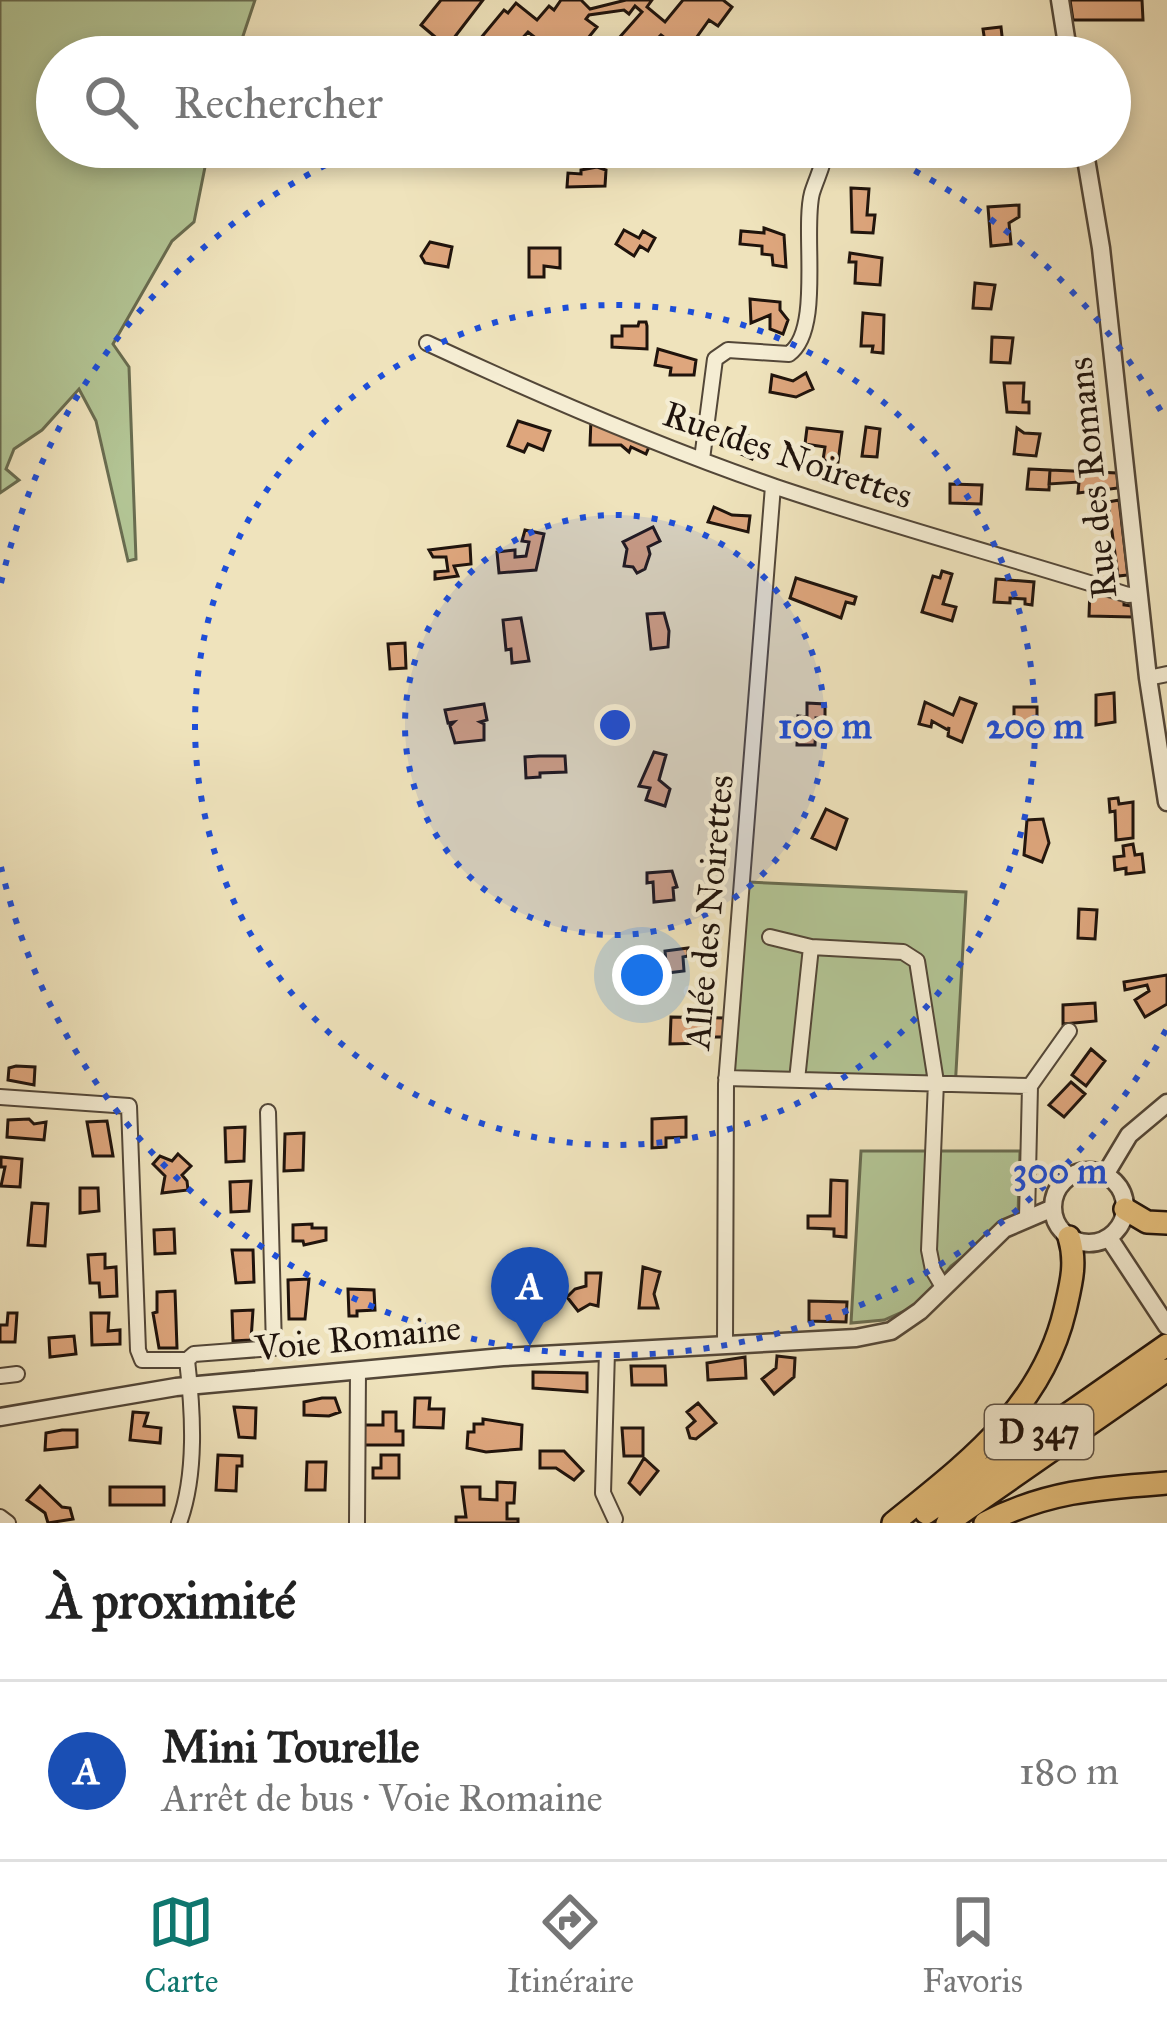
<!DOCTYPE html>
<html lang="fr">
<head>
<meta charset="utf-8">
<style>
  body { margin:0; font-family:"IM FELL Great Primer",serif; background:#f2f2f2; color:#222 }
  .you { position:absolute; left:642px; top:975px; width:42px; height:42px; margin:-30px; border:9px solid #fff; border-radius:50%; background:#1a73e8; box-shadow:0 0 0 18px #1a73e833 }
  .badge { display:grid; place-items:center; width:78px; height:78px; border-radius:50%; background:#0f766e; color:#fff; font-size:39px; font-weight:700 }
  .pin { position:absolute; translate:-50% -99px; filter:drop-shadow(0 3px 6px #0008) }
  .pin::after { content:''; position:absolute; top:63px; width:42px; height:36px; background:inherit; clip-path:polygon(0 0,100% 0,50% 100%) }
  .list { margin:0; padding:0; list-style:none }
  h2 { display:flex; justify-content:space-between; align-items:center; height:156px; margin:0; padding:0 48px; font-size:51px }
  h2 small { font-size:39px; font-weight:400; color:#767676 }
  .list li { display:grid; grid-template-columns:78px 1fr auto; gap:36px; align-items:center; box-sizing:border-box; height:180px; padding:0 48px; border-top:3px solid #e0e0e0 }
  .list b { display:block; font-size:45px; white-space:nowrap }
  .list p { margin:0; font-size:39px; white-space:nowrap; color:#767676 }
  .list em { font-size:39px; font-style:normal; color:#767676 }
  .icon { flex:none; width:66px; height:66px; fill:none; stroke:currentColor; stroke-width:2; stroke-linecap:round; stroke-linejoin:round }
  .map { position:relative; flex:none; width:1167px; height:1523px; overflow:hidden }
  .search { position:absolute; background:#fff; box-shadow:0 6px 18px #0003; left:36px; right:36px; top:36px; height:132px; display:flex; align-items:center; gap:30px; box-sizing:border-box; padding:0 42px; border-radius:66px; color:#767676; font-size:45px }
  .sheet { height:336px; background:#fff }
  nav { display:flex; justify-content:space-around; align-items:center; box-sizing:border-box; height:168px; border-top:3px solid #e0e0e0; background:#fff; font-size:33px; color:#767676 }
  nav a { display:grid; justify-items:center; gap:6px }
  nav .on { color:#0f766e }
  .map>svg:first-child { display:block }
</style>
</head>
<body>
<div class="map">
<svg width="1167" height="1523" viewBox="0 0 1167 1523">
  <rect width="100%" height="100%" fill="#efe3bc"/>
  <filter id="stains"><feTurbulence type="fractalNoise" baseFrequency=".00167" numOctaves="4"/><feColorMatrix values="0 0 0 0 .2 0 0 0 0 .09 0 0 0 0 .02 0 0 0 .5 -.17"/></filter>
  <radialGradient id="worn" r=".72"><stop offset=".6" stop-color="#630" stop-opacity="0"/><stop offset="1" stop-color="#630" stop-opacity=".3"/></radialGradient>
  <!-- green -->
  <path fill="#b3c595" stroke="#696c50" stroke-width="3" d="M0,0H255L236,57H57V147H209L194,222L172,241L113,344L129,367L136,559L128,561L96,421L79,389L42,430L14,449L6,469L19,480L0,493Z
    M748,882L966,892L955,1090L730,1085Z
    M861,1151H1020L1018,1214L951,1266L920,1304L884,1320L851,1323Z"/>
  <!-- building -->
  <path fill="#dea67d" stroke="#1f130c" stroke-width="3" d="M441,0H483L447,47L421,25Z
    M561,0H581L590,9L626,0H652L647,7L665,22L683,0H723L732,7L718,26L709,20L689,48L701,57H666L673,44L661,35L639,57H598L604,50L610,55L614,49L611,47L642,12L635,6L629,14L624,10L589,15L586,19L597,27L580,48L570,39L567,43L572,48L565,57H534L542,43L528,32L505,57H465L504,10L508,13L516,3L537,20L549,6L554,10Z
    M1070,0H1142L1143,20H1073Z
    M1001,27L1004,54L987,56L983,29Z
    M597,167L606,170L605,186L567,187L568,173L581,174V170Z
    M851,188L869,189L867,215H875L873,233L852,232Z
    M1019,205V217L1009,223L1011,244L991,246L988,207Z
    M764,228L784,235L786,267L773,265L772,255L762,254V246L740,244L741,231L764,233Z
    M624,230L639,238L643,231L655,238L648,251L640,246L634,256L616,244Z
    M430,242L452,247L448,267L425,263L421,256Z
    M529,248H560V268L544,266V277H529Z
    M850,253L882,258L880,285L855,283L856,262H849Z
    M975,283L995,285L991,309L973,308Z
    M750,299L780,302V310L788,320L783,334L770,329V315L751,323Z
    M863,313L884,315L883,353L872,352L873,346H861Z
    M639,322H646L647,326V349L612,347V336H622V326H638Z
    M992,337L1013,338L1010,363L991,362Z
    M658,349L696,360L694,375H670L671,368L655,365Z
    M806,373L813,389L796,397L770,392L772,375L793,381Z
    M1004,383H1024L1023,402H1029V413L1007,412Z
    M591,419L651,442L646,454L631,447L629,452L621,445H590Z
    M518,421L550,431L543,450L528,444L524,452L508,446Z
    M866,427L880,429L877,457L862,456Z
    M728,428L759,440L752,459L721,445Z
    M807,428L842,432L838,462L823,460L825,447L805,444Z
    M1017,428L1024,433L1040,434L1036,456L1014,454Z
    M1029,469L1050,470L1049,490L1027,489Z
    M1050,470L1117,473L1118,488L1078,493L1079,482L1049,484Z
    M950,484L982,485L981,504L950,503Z
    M1119,500L1128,575L1118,576L1108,502Z
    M714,507L732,515L750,516L748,532L708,522Z
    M653,527L660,541L648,547L650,554L645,569L637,573L633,567L624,566L627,549L623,542Z
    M525,530L544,534L536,570L499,573L497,552L515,550V557L526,556L529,542L522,541Z
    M470,545L471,564L454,566L458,576L435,579V572L448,571L446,557H433L429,550Z
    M942,571L952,574L943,604L956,607L952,621L922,612L933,576L940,578Z
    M796,578L856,597L854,604L846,602L841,618L790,598Z
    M996,579L1034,582L1032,605L1025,604V599L1010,598V603L994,602Z
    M1090,588L1124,598V605L1132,606L1133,617L1089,616Z
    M664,613L669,631L668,647L651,649L647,614Z
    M521,618L529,661L512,663L511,649L506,650L503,620Z
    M405,643L406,668L390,669L388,644Z
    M1114,693L1115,722L1096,725V695Z
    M960,698L976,704L962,742L948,736L949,727L948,730L932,721L931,727L919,724L925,702L953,715Z
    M807,703L825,704V719L816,718L815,745H797L798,716L807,717Z
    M484,704L487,720L480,722L484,724V740L455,743L450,726L454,722L448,723L445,710Z
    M1014,707H1037V727L1014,724Z
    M654,752L666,755L659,780L670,789L665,806L646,800L650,788L639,786Z
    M539,756H565L566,772L540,773V777L526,778L525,757Z
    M1118,798L1119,804L1133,802V838L1116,840L1115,811L1110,812L1109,799Z
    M826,809L847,819L836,849L812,838Z
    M1043,819L1049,843L1042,862L1024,855L1027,820Z
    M1133,844L1135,855L1142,854L1144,872L1126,874V868L1115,870L1114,857L1124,856L1123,846Z
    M672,871L677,887L673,888L674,900L654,902L653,882L647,883V873Z
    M1079,909L1097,910L1095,939L1078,938Z
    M688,948V956L683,957L684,971L667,973L665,951Z
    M1167,975V1004L1145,1017L1135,1000L1149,991L1147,985L1125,990L1124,982Z
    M1095,1003L1096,1021L1063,1024V1005Z
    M671,1017L725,1018V1037H706V1043L670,1044Z
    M1091,1049L1105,1061L1086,1086L1072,1075Z
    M16,1066L35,1067L34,1085L8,1080L9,1068Z
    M1071,1082L1085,1094L1064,1117L1049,1105Z
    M686,1117V1137L666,1138V1147L652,1148V1119Z
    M29,1119L34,1124L46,1122L44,1140L7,1137L8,1120Z
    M107,1121L113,1156H93L87,1122Z
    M245,1127L244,1161L226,1162L225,1128Z
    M304,1133L303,1170L284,1171L285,1134Z
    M178,1154L191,1166L182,1175L187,1181L188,1190L162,1193L165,1176L153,1164L160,1156L172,1161Z
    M1,1157L22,1159L20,1187L1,1186L5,1167H1Z
    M831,1180L847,1181L846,1237L834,1236V1229L808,1228V1216H830Z
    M251,1181L249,1211L231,1212L230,1182Z
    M80,1188H98L99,1211L80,1213Z
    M32,1203L48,1204L45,1246L28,1245Z
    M312,1224V1228H326V1240L304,1245L303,1241H293V1225Z
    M174,1229L175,1253L155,1254L154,1230Z
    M232,1250H253L254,1282L236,1283Z
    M105,1254V1268L116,1267L117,1296L100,1297L99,1283H90L88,1255Z
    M643,1267L660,1272L654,1294L658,1308H639Z
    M586,1273H601L598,1306L590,1304L578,1311L567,1297L575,1289L586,1286Z
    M309,1279L305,1319H289L288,1280Z
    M348,1289L374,1290L375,1310L357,1311V1316H349Z
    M175,1291L177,1348H159L153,1313L157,1312V1292Z
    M809,1301L847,1302L846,1322L809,1321Z
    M253,1310L251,1340L233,1341L232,1311Z
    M8,1313H17L15,1342H0V1325H7Z
    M91,1313H109L108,1331L120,1330V1344L92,1345Z
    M74,1336L76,1354L50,1357L49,1338Z
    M777,1356L795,1358L794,1377L774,1394L762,1379L776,1368Z
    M745,1357L746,1378L708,1380L707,1363Z
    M631,1366H665L666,1385H632Z
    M533,1372L587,1373V1392L533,1388Z
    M322,1398H335L340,1412L329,1416L304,1415V1402Z
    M415,1398H430L429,1409H444L443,1428L414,1427Z
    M698,1403L716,1423L696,1439L690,1438L687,1428L695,1421L687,1412Z
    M234,1407L256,1408L255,1438L239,1437Z
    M133,1412L148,1413L144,1426L161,1428L160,1443L130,1440Z
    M383,1412H396V1431H403V1445H362V1425H383Z
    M483,1419L522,1425L521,1449L486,1452L467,1448L468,1432H474V1424H483Z
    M622,1428H643V1456H624Z
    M62,1430H77V1447L45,1450L46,1433Z
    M540,1451H564L583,1471L574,1480L556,1468H540Z
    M218,1455L242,1456V1466H237L236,1491L216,1490Z
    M381,1455H399V1478H373V1468H381Z
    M644,1458L658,1471L640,1494L629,1483Z
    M307,1462H326L325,1490H306Z
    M497,1482L515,1483L514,1503H507V1519H518V1523H456V1517H466L462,1487H480V1499L497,1500Z
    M40,1486L62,1507L70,1508L73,1519L48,1523L45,1513L27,1500Z
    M110,1487H164V1505H110Z"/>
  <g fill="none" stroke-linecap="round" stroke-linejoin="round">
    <defs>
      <path id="minor" d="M427,343C541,396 657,446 776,487C892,526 1011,558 1128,595L1139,594
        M702,459L715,359L728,350L789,354C823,330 802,231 812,193C817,177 824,165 826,147
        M1148,678L1167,674
        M770,937L811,947L903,952L917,961L936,1082L929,1250L933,1270L943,1287
        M726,1078L1030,1086
        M797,1080L811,947
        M0,1097L129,1106L138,1350L142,1360H187
        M1027,1217L1030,1086L1069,1031
        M725,1344L726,1084L773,486
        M607,1351L603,1493L615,1519
        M0,1376L17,1374
        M0,1517L8,1523
        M179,1523C197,1474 193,1411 187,1360L194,1354L274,1348L268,1112
        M357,1523L358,1371"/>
      <path id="tertiary" d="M1060,0L1069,57
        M1084,147L1101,248L1148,678L1167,802
        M1053 1207a36 36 0 1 1 72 0a36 36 0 1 1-72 0Z
        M1105,1175L1129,1135L1167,1103
        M1109,1238L1167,1326
        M0,1417L176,1387L503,1357L856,1338L891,1331L920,1311L1004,1229L1053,1208"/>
      <path id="trunk" d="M1125,1209L1147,1222L1167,1223
        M926,1513L1167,1345
        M893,1523C967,1463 1042,1408 1065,1310C1071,1284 1077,1263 1069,1237
        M947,1523L1167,1370
        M985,1523C1047,1491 1099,1488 1167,1483"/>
    </defs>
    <!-- minor casing -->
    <use href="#minor" stroke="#534738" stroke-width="18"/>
    <!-- tertiary casing -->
    <use href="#tertiary" stroke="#534738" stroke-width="21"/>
    <!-- trunk casing -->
    <use href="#trunk" stroke="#1f130c" stroke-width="26"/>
    <!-- minor -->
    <use href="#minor" stroke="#f5edd3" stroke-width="14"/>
    <!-- tertiary -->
    <use href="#tertiary" stroke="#f5edd3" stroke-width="16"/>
    <!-- trunk -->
    <use href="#trunk" stroke="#e8c27e" stroke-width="21"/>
  </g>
  <!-- distance rings -->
  <circle cx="615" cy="725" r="210" fill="#1d4ed8" fill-opacity=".12"/>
  <g fill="none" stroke="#1d4ed8" stroke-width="6" stroke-dasharray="6 12">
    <circle cx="615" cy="725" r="210"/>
    <circle cx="615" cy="725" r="420"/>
    <path d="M1166 1030A630 630 0 0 1 1 867M1 583A630 630 0 0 1 364 147M866 147A630 630 0 0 1 1166 420"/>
  </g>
  <g text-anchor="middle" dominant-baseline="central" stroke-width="9" stroke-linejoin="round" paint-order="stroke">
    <!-- shield labels -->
    <rect fill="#f5edd3" stroke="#5f5448" stroke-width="3" x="985" y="1405" width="108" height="54" rx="9"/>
    <g font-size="33" font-weight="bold" fill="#1f130c">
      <text x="1039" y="1432">D 347</text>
    </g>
    <!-- street labels -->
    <g font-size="36" fill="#1f130c" stroke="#f5edd3">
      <text transform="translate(788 455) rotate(19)">Rue des Noirettes</text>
      <text transform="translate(1092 478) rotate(-96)">Rue des Romans</text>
      <text transform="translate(709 912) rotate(-85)">Allée des Noirettes</text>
      <text transform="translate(358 1338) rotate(-6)">Voie Romaine</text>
    </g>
  </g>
  <circle cx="615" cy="725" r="18" fill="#1d4ed8" stroke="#f5edd3" stroke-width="6"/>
  <g font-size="36" text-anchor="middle" font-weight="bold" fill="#1d4ed8" stroke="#f5edd3" stroke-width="9" stroke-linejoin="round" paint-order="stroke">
    <text x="825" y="738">100 m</text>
    <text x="1035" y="738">200 m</text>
    <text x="1060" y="1183">300 m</text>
  </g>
  <rect width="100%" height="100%" filter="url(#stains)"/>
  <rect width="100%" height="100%" fill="url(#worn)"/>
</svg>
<div class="you"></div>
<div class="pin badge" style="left:530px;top:1346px;background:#1a4fb4">A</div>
<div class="search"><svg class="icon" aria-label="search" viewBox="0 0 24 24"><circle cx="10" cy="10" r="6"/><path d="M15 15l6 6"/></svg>Rechercher</div>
</div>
<section class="sheet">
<h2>À proximité<small></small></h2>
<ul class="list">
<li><span class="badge" style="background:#1a4fb4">A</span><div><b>Mini Tourelle</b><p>Arrêt de bus · Voie Romaine</p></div><em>180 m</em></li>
</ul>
</section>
<nav>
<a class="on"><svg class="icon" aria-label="map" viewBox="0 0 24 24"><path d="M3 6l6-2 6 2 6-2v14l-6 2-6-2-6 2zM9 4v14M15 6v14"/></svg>Carte</a>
<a><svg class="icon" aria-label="directions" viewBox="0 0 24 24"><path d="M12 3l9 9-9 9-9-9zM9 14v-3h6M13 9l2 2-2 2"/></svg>Itinéraire</a>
<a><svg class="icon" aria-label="saved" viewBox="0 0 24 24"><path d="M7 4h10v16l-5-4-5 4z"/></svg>Favoris</a>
</nav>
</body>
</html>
